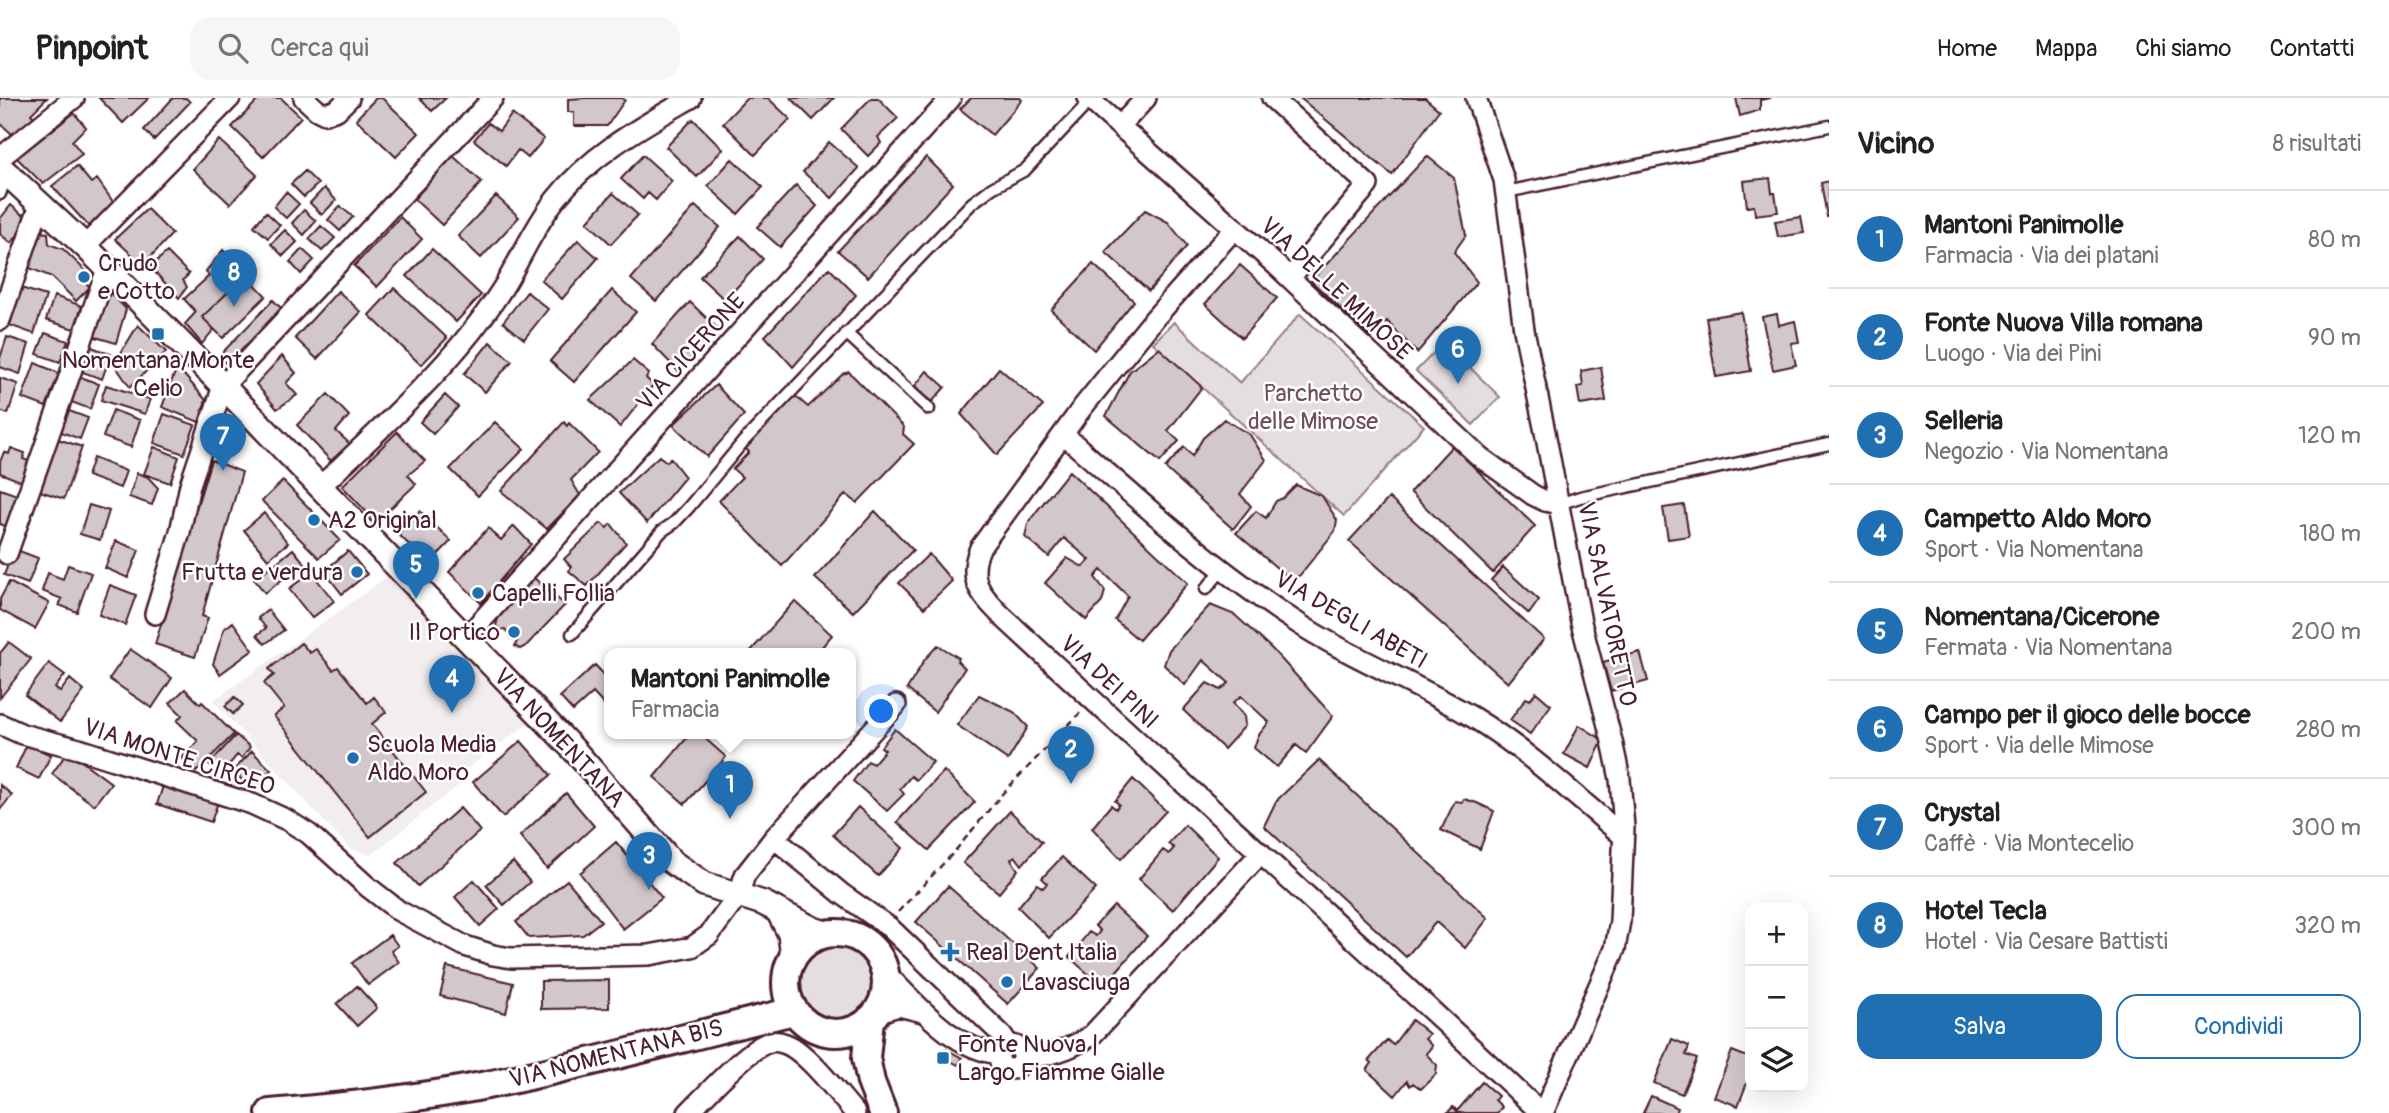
<!DOCTYPE html>
<html lang="it">
<head>
<meta charset="utf-8">
<style>
  body { margin:0; font-family:Pangolin,sans-serif; background:#f6f6f6; color:#202124 }
  .controls { position:absolute; right:21px; bottom:21px; display:grid; overflow:hidden; border-radius:14px; box-shadow:0 7px 28px #0002 }
  .controls button { width:63px; height:63px; display:grid; place-items:center; padding:0; border:0; border-bottom:2px solid #e0e0e0; background:#fff; color:#202124; font:35px sans-serif }
  .you { position:absolute; left:882px; top:614px; width:24px; height:24px; margin:-18px; border:5px solid #fff; border-radius:50%; background:#1a73e8; box-shadow:0 0 0 10px #1a73e833 }
  .badge { display:grid; place-items:center; width:46px; height:46px; border-radius:50%; background:#1f6fb2; color:#fff; font-size:23px; font-weight:700 }
  .pin { position:absolute; translate:-50% -58px; filter:drop-shadow(0 2px 4px #0008) }
  .pin::after { content:''; position:absolute; top:37px; width:24px; height:21px; background:inherit; clip-path:polygon(0 0,100% 0,50% 100%) }
  .popup { position:absolute; left:604px; top:550px; width:252px; height:91px; box-sizing:border-box; display:grid; place-content:center; border-radius:14px; background:#fff; filter:drop-shadow(0 2px 5px #0005); font-size:23px; white-space:nowrap; color:#757577 }
  .popup b { font-size:26px; color:#202124 }
  .popup::after { content:''; position:absolute; left:50%; top:100%; margin-left:-14px; border:14px solid transparent; border-top-color:#fff }
  .list { margin:0; padding:0; list-style:none }
  h2 { display:flex; justify-content:space-between; align-items:center; height:91px; margin:0; padding:0 28px; font-size:30px }
  h2 small { font-size:23px; font-weight:400; color:#757577 }
  .list li { display:grid; grid-template-columns:46px 1fr auto; gap:21px; align-items:center; box-sizing:border-box; height:98px; padding:0 28px; border-top:2px solid #e0e0e0 }
  .list b { display:block; font-size:26px; white-space:nowrap }
  .list p { margin:0; font-size:23px; white-space:nowrap; color:#757577 }
  .list em { font-size:23px; font-style:normal; color:#757577 }
  .actions { display:flex; gap:14px; padding:21px 28px }
  .actions a { flex:1; padding:16px 0; border:2px solid #1f6fb2; border-radius:21px; text-align:center; font-size:24px; color:#1f6fb2 }
  .actions .main { background:#1f6fb2; color:#fff }
  .icon { flex:none; width:38px; height:38px; fill:none; stroke:currentColor; stroke-width:2; stroke-linecap:round; stroke-linejoin:round }
  .map { position:relative; flex:none; width:1829px; height:1015px; overflow:hidden }
  header { display:flex; align-items:center; gap:42px; box-sizing:border-box; height:98px; padding:0 35px; background:#fff; border-bottom:2px solid #e0e0e0 }
  header strong { font-size:33px }
  nav { display:flex; gap:38px; margin-inline-start:auto; font-size:24px }
  .search { width:490px; height:63px; background:#f6f6f6; display:flex; align-items:center; gap:18px; box-sizing:border-box; padding:0 24px; border-radius:21px; color:#757577; font-size:26px }
  main { display:flex }
  aside { flex:1; background:#fff }
  .map>svg:first-child { display:block }
</style>
</head>
<body>
<header>
<strong>Pinpoint</strong>
<div class="search"><svg class="icon" aria-label="search" viewBox="0 0 24 24"><circle cx="10" cy="10" r="6"/><path d="M15 15l6 6"/></svg>Cerca qui</div>
<nav><a>Home</a><a>Mappa</a><a>Chi siamo</a><a>Contatti</a></nav>
</header>
<main>
<div class="map">
<svg width="1829" height="1015" viewBox="0 0 1829 1015">
  <rect width="100%" height="100%" fill="#fff"/>
  <filter id="ink" filterUnits="userSpaceOnUse"><feTurbulence type="fractalNoise" baseFrequency=".0143" numOctaves="2"/><feDisplacementMap in="SourceGraphic" scale="14" xChannelSelector="R" yChannelSelector="G"/><feConvolveMatrix kernelMatrix="1 2 1 2 8 2 1 2 1" color-interpolation-filters="sRGB"/></filter>
  <g filter="url(#ink)">
    <!-- built -->
    <path fill="#f2eeef" d="M387,479L530,624L454,680L459,687L371,757L350,751L213,603Z"/>
    <!-- green -->
    <path fill="#e5dee0" stroke="#987e86" stroke-width="2" d="M1300,216L1424,328L1344,418L1153,245L1174,224L1240,285Z
      M1444,244L1500,299L1473,327L1416,273Z
      M801 885a35 35 0 1 1 70 0a35 35 0 1 1-70 0Z"/>
    <!-- building -->
    <path fill="#d2c7cb" stroke="#4a1f2b" stroke-width="2" d="M0,0H47L31,16L35,20L15,39L0,25Z
      M99,0H149L123,25Z
      M173,0H186L190,4L154,42L144,32Z
      M260,0H281L301,19L263,59L232,29Z
      M376,0H382L419,35L396,59L356,21Z
      M419,0H446L432,13Z
      M585,0H621L625,2L607,28H574V14H568V1Z
      M747,0H768L790,21L755,57L723,25Z
      M791,0H834L813,22Z
      M871,0H878L898,20L878,39L881,45L868,58L841,31Z
      M971,0H1020L1022,2L992,37L960,11Z
      M1300,0H1425L1439,12L1392,77Z
      M1736,0H1771L1760,2V12L1740,18Z
      M74,15L86,29L72,43L82,56L43,86L17,60Z
      M512,16L544,41L528,60L518,52L506,68L474,42L488,25L499,33Z
      M693,21L723,51L697,79L666,49Z
      M219,42L257,77L230,106L193,71Z
      M829,44L859,70L832,100L803,74Z
      M643,57L672,83L656,102L648,95L643,101L621,81Z
      M453,58L482,84L442,127L414,101Z
      M1427,58L1454,80L1466,137L1454,154L1477,184L1417,255L1387,223L1372,240L1311,183Z
      M926,59L953,86L868,179L838,153Z
      M732,61L763,89L738,116L708,88Z
      M77,68L91,85L97,81L116,108L93,133L52,88Z
      M305,73L318,86L304,99L291,86Z
      M1770,80L1772,95H1775L1778,114L1755,117L1754,108L1747,109L1744,83Z
      M1829,83V119H1827L1821,85Z
      M796,87L817,108L780,149L757,129Z
      M324,90L336,102L322,117L310,105Z
      M286,94L299,106L286,120L274,109Z
      M613,95L638,117L611,146L587,124Z
      M496,98L519,119L481,160L458,138Z
      M11,107L30,123L11,145L0,136V121Z
      M340,108L353,119L340,133L328,122Z
      M695,108L720,129L656,203L631,181Z
      M147,111L172,136L143,167L115,141Z
      M304,112L316,123L304,137L292,125Z
      M1145,112L1168,124L1187,148L1149,193L1105,154Z
      M266,114L280,127L268,140L254,128Z
      M400,119L422,141L377,189L354,168Z
      M1801,119L1804,135L1778,139L1775,123Z
      M321,128L335,140L322,153L309,141Z
      M285,132L297,144L283,158L271,146Z
      M40,134L48,135L49,146L63,151L91,178L85,184L90,189L76,203L52,179L27,169Z
      M740,138L763,161L725,202L700,179Z
      M578,142L598,160L562,201L541,182Z
      M302,151L314,162L301,176L290,164Z
      M432,151L481,197L456,224L407,178Z
      M223,152L246,177L202,219L214,231L202,246L185,226L196,214L184,201L209,178L206,173Z
      M167,154L189,176L183,182L187,189L179,200L150,169Z
      M1093,166L1134,203L1094,252L1051,212Z
      M1240,167L1277,200L1242,240L1205,206Z
      M829,170L856,197L793,269L765,238Z
      M246,177L266,198L223,240L202,219Z
      M105,189L126,211L116,245L89,237Z
      M21,190L46,198L34,236L9,227Z
      M394,190L447,240L421,267L369,217Z
      M612,192L636,214L574,284L550,263Z
      M338,193L361,214L317,261L295,240Z
      M527,194L548,211L524,241L503,224Z
      M54,198L82,208L74,231L46,222Z
      M273,202L286,215L232,272L219,258Z
      M690,204L718,231L679,274L652,246Z
      M1741,214L1751,273L1716,279L1706,220Z
      M1777,216L1779,227L1795,223L1799,244L1791,245L1796,267L1773,272L1762,219Z
      M138,227L166,254L130,289L114,266Z
      M45,235L68,243L60,264L37,256Z
      M7,239L29,246L20,276L0,269V260Z
      M490,244L512,263L485,294L464,276Z
      M86,247L111,256L102,281L77,272Z
      M1159,250L1202,289L1168,333L1179,343L1160,364L1106,318L1130,273Z
      M282,258L296,275L286,285L297,297L277,311L256,286Z
      M633,262L649,276L646,280L653,287L620,329L590,302Z
      M35,265L59,275L46,309L22,300Z
      M177,269L206,302L199,324L162,309Z
      M1601,269L1606,303L1580,307L1577,289L1583,288L1581,273Z
      M999,270L1043,308L997,357L961,316Z
      M927,273L945,289L932,304L915,288Z
      M849,274L904,329L903,336L914,346L857,405L846,396L782,468L719,403L742,379L733,371L749,354L745,350L794,297L808,309L843,276Z
      M76,277L99,286L90,311L66,302Z
      M0,280L18,286L8,316L0,313Z
      M106,287L150,301L145,316L101,302Z
      M716,287L744,317L707,359L673,327Z
      M328,296L349,318L336,333L350,346L331,363L297,327Z
      M445,297L458,309L433,336L420,324Z
      M64,311L88,320L80,341L56,332Z
      M113,312L140,322L131,349L103,339Z
      M164,316L195,327L184,356L154,345Z
      M1224,321L1250,337L1266,362L1240,396L1251,408L1233,431L1165,370L1184,349L1192,358L1203,340Z
      M495,324L524,351L478,398L450,371Z
      M564,324L567,328L569,325L598,354L571,382L580,397L547,431L501,393Z
      M397,334L425,363L408,377L416,386L376,424L342,388Z
      M55,340L82,349L64,401L37,392Z
      M1452,348L1535,428L1493,475L1410,394Z
      M154,349L179,359L170,385L144,376Z
      M11,350L25,355L23,361L31,364L23,384L0,375V364L4,354L9,356Z
      M659,358L667,364L670,360L685,379L647,425L619,395Z
      M93,360L126,373L120,390L87,378Z
      M211,362L242,374L202,518L208,520L195,559L155,546Z
      M1069,373L1188,485L1139,542L1115,522L1128,498L1101,472L1095,479L1105,493L1102,504L1086,522L1045,485L1067,460L1083,469L1090,462L1064,440L1049,459L1025,439L1028,426L1036,414Z
      M137,375L148,379L158,390L152,407L129,399Z
      M283,383L340,442L319,460L262,403Z
      M1296,387L1322,398L1337,422L1335,433L1300,477L1291,482L1236,435L1256,413L1266,420L1276,403L1283,400Z
      M0,391L20,398L8,429L0,426Z
      M1389,400L1544,541L1508,585L1349,443Z
      M89,407L109,413L100,442L80,436Z
      M1684,407L1689,438L1668,441L1663,410Z
      M420,413L451,443L429,466L398,436Z
      M875,413L913,452L853,514L815,480Z
      M264,415L288,445L268,461L244,432Z
      M601,425L607,430L611,426L626,445L587,488L569,473L571,469L564,461Z
      M514,428L531,446L481,505L449,474L488,430L501,442Z
      M116,443L139,452L128,480L105,470Z
      M14,451L38,460L28,486L4,477Z
      M293,451L306,467L287,481L275,466Z
      M348,453L367,476L342,496L324,473Z
      M929,456L952,483L924,510L899,485Z
      M68,467L91,475L77,514L59,507L62,501L42,493L48,475L63,481Z
      M271,468L283,481L265,495L254,481Z
      M1503,469L1539,502L1529,516L1491,482Z
      M311,474L334,503L312,520L289,491Z
      M533,479L565,507L526,548L520,551L515,548L518,541H512L505,531L500,532L496,528L498,520Z
      M9,484L49,505L35,531L0,512V501Z
      M110,487L136,497L125,527L99,517Z
      M795,503L832,537L817,555H749Z
      M1210,507L1235,517L1272,551L1333,618L1306,655L1296,647L1277,669L1254,650L1258,638L1269,624L1241,598L1233,605L1244,618L1245,628L1224,651L1183,612L1207,585L1221,592L1229,585L1203,562L1185,587L1164,567L1169,552Z
      M268,512L284,532L265,546L257,537L266,530L258,520Z
      M233,524L253,552L220,576L213,566L224,531Z
      M9,544L31,561L0,600V555Z
      M301,545L310,555L316,551L333,572L338,569L367,605L374,599L386,614L372,626L426,694L370,739L274,618L284,610L264,585L274,577L269,571Z
      M938,547L959,560L957,563L965,570L935,614L907,591L925,561Z
      M130,551L172,580L152,610L109,581Z
      M1640,554L1648,583L1611,593L1603,564Z
      M49,565L65,577L55,590L60,594L70,581L84,593L60,624L25,597Z
      M595,567L609,582V603L605,608L593,595L573,613L560,599Z
      M185,591L200,606L202,604L234,636L196,674L182,660L198,643L177,623L182,617L170,605Z
      M1536,594L1551,607L1530,636L1510,622L1526,600L1530,602Z
      M979,597L1014,614L1028,629L1008,662L957,627Z
      M235,599L243,607L233,616L225,608Z
      M1579,627L1603,642L1590,670L1564,656Z
      M895,631L933,664L916,682L911,678L900,691L904,696L887,713L853,683L868,663L873,666L885,652L881,649Z
      M691,635H699L726,659L685,706L654,679Z
      M236,637L250,649L242,660L237,657L220,678L209,666Z
      M521,643L551,677L503,719L473,684Z
      M27,646L51,657L39,681L16,670Z
      M68,653L111,685L94,707L52,676Z
      M252,653L271,672L252,692L233,673Z
      M1319,662L1488,820L1465,850L1436,824L1406,859L1264,728L1276,703Z
      M944,673L975,704L929,752L897,724Z
      M1133,681L1166,713L1121,761L1092,730L1111,707L1116,711L1119,706L1115,703Z
      M164,685L218,704L211,724L157,706Z
      M0,687L12,697L0,712Z
      M566,695L594,728L547,771L520,738Z
      M1464,701L1477,705L1494,713L1480,751L1441,732L1455,703L1462,704Z
      M858,709L903,750L878,778L833,737Z
      M460,710L480,733L418,788L397,765Z
      M1010,713L1042,744L1022,767L1015,758L1011,761L1018,772L999,795L963,765Z
      M1185,727L1218,759L1173,812L1139,781L1163,752L1169,756L1174,750L1168,746Z
      M616,744L662,800L623,831L580,775Z
      M1062,759L1096,791L1049,840L1018,809L1037,786L1043,790L1047,785L1042,780Z
      M513,764L530,784L504,807L486,787Z
      M474,782L499,811L480,828L455,799Z
      M567,782L601,823L583,837L529,840L516,824Z
      M948,788L1040,870L1008,906L916,824Z
      M1114,808L1147,838L1103,889L1069,859L1089,834L1096,838L1100,833L1095,828Z
      M390,837L398,848L391,853L399,864L368,887L352,865Z
      M447,869L513,885L506,915L440,898Z
      M609,882V910L541,911V883Z
      M357,888L377,910L357,928L337,906Z
      M1412,922L1429,936L1425,941L1432,948L1426,956L1437,967L1436,976L1421,991L1413,985L1410,988L1407,983L1395,998L1367,972L1372,965L1369,962L1387,942L1393,947Z
      M1672,941L1689,948L1686,957L1697,961L1682,996L1654,985Z
      M946,951L962,960L958,967L942,958Z
      M1732,953L1750,960V977L1738,1008L1714,999Z
      M1482,984L1498,998L1495,1002L1502,1009L1497,1015H1447L1453,1009L1457,1013Z
      M1651,998L1678,1010L1676,1015H1643Z"/>
    <g fill="none" stroke-linecap="round" stroke-linejoin="round">
      <defs>
        <path id="service" d="M1506,94L1829,28
          M0,96L7,76
          M846,235L929,311
          M1559,406L1580,399L1829,346
          M1206,491L1221,473
          M572,536L662,433L674,425L689,409L743,344L972,105L992,90L1025,72L1090,3"/>
        <path id="minor" d="M304,0L317,12L325,16L337,12L349,0
          M1088,0L1277,168L1480,359L1533,397L1545,403L1559,406
          M1272,0L1368,87L1290,180
          M1476,0L1504,82L1524,232L1545,334L1581,524L1612,643L1620,681L1624,729L1620,823L1615,851L1543,1015
          M1120,28L1146,0
          M0,60L74,0
          M1235,130L1154,221L1082,310L980,450C967,481 980,496 1002,518C1181,685 1364,847 1541,1015
          M85,148L230,0
          M0,222L40,106
          M1063,336C1138,402 1209,467 1293,522C1350,560 1415,584 1474,620C1528,653 1575,698 1623,738
          M319,390C371,339 427,290 472,233C486,215 500,196 511,176C525,151 538,124 555,102C591,56 641,29 691,0
          M7,456L107,171
          M155,516L180,434L190,387L223,288L493,0
          M466,540L951,0
          M0,626L22,636L79,651L252,706L287,722L309,736L368,789L399,813L465,848L493,857L511,860L649,857L692,849L709,837L738,798L745,777L774,740L896,607
          M774,740L842,796L889,829L1002,937L1008,946
          M884,874C917,905 950,950 999,956
          M876,915L899,908L923,914
          M999 959a12 12 0 1 1 24 0a12 12 0 1 1-24 0Z
          M1023,959C1048,959 1071,951 1092,937L1261,755
          M688,1015C704,999 750,948 770,944C775,943 781,944 786,946C807,954 839,997 855,1015"/>
        <path id="tertiary" d="M0,69L85,148L223,288L574,652L672,764L704,786L763,805L813,831L828,836
          M778,813L790,836L793,859"/>
        <path id="secondary" d="M786 885a50 50 0 1 1 100 0a50 50 0 1 1-100 0Z
          M870,921L866,960L871,984L883,1015
          M270,1015C343,1009 415,1001 487,987C591,966 692,937 794,913"/>
      </defs>
      <!-- service casing -->
      <use href="#service" stroke="#4a1f2b" stroke-width="15"/>
      <!-- minor casing -->
      <use href="#minor" stroke="#4a1f2b" stroke-width="24"/>
      <!-- tertiary casing -->
      <use href="#tertiary" stroke="#4a1f2b" stroke-width="28"/>
      <!-- secondary casing -->
      <use href="#secondary" stroke="#4a1f2b" stroke-width="32"/>
      <!-- path -->
      <path stroke="#4a1f2b" stroke-width="2.5" stroke-dasharray="7 5" stroke-linecap="butt" d="M898,814L955,753L1003,695L1080,615"/>
      <!-- service -->
      <use href="#service" stroke="#fff" stroke-width="10"/>
      <!-- minor -->
      <use href="#minor" stroke="#fff" stroke-width="19"/>
      <!-- tertiary -->
      <use href="#tertiary" stroke="#fff" stroke-width="23"/>
      <!-- secondary -->
      <use href="#secondary" stroke="#fff" stroke-width="26"/>
    </g>
  </g>
  <!-- markers -->
  <g fill="#1f6fb2" stroke="#fff" stroke-width="2.5">
    <circle cx="84" cy="179" r="7"/>
    <rect x="151" y="229" width="14" height="14" rx="3.5"/>
    <circle cx="314" cy="422" r="7"/>
    <circle cx="357" cy="474" r="7"/>
    <circle cx="478" cy="495" r="7"/>
    <circle cx="514" cy="534" r="7"/>
    <circle cx="353" cy="660" r="7"/>
    <path d="M946.5 843.5h7v7h7v7h-7v7h-7v-7h-7v-7h7z"/>
    <circle cx="1007" cy="884" r="7"/>
    <rect x="936" y="953" width="14" height="14" rx="3.5"/>
  </g>
  <g text-anchor="middle" dominant-baseline="central" stroke-width="5" stroke-linejoin="round" paint-order="stroke">
    <!-- poi labels -->
    <g font-size="24" fill="#4a1f2b" stroke="#fff" text-anchor="start">
      <text x="98" y="165">Crudo<tspan x="98" dy="28">e Cotto</tspan></text>
      <text x="158" y="262" text-anchor="middle">Nomentana/Monte<tspan x="158" dy="28">Celio</tspan></text>
      <text x="328" y="422">A2 Original</text>
      <text x="343" y="474" text-anchor="end">Frutta e verdura</text>
      <text x="492" y="495">Capelli Follia</text>
      <text x="500" y="534" text-anchor="end">Il Portico</text>
      <text x="367" y="646">Scuola Media<tspan x="367" dy="28">Aldo Moro</tspan></text>
      <text x="966" y="854">Real Dent Italia</text>
      <text x="1021" y="884">Lavasciuga</text>
      <text x="957" y="946">Fonte Nuova |<tspan x="957" dy="28">Largo Fiamme Gialle</tspan></text>
    </g>
    <!-- street labels -->
    <g font-size="24" fill="#4a1f2b" stroke="#fff">
      <text transform="translate(1336 191) rotate(43)">VIA DELLE MIMOSE</text>
      <text transform="translate(691 254) rotate(-48)">VIA CICERONE</text>
      <text transform="translate(1607 506) rotate(78)">VIA SALVATORETTO</text>
      <text transform="translate(1351 522) rotate(30)">VIA DEGLI ABETI</text>
      <text transform="translate(1109 584) rotate(43)">VIA DEI PINI</text>
      <text transform="translate(559 640) rotate(47)">VIA NOMENTANA</text>
      <text transform="translate(179 659) rotate(18)">VIA MONTE CIRCEO</text>
      <text transform="translate(616 956) rotate(-14)">VIA NOMENTANA BIS</text>
    </g>
    <!-- park labels -->
    <g font-size="24" fill="#714f58" stroke="#fff">
      <text x="1313" y="295">Parchetto<tspan x="1313" dy="28">delle Mimose</tspan></text>
    </g>
  </g>
</svg>
<div class="controls">
<button>+</button>
<button>−</button>
<button><svg class="icon" aria-label="layers" viewBox="0 0 24 24"><path d="M12 4l9 5-9 5-9-5zM3 14l9 5 9-5"/></svg></button>
</div>
<div class="you"></div>
<div class="pin badge" style="left:730px;top:721px">1</div>
<div class="popup"><b>Mantoni Panimolle</b>Farmacia</div>
<div class="pin badge" style="left:1071px;top:686px">2</div>
<div class="pin badge" style="left:649px;top:792px">3</div>
<div class="pin badge" style="left:452px;top:615px">4</div>
<div class="pin badge" style="left:416px;top:501px">5</div>
<div class="pin badge" style="left:1458px;top:286px">6</div>
<div class="pin badge" style="left:223px;top:373px">7</div>
<div class="pin badge" style="left:234px;top:209px">8</div>
</div>
<aside>
<h2>Vicino<small>8 risultati</small></h2>
<ul class="list">
<li><span class="badge">1</span><div><b>Mantoni Panimolle</b><p>Farmacia · Via dei platani</p></div><em>80 m</em></li>
<li><span class="badge">2</span><div><b>Fonte Nuova Villa romana</b><p>Luogo · Via dei Pini</p></div><em>90 m</em></li>
<li><span class="badge">3</span><div><b>Selleria</b><p>Negozio · Via Nomentana</p></div><em>120 m</em></li>
<li><span class="badge">4</span><div><b>Campetto Aldo Moro</b><p>Sport · Via Nomentana</p></div><em>180 m</em></li>
<li><span class="badge">5</span><div><b>Nomentana/Cicerone</b><p>Fermata · Via Nomentana</p></div><em>200 m</em></li>
<li><span class="badge">6</span><div><b>Campo per il gioco delle bocce</b><p>Sport · Via delle Mimose</p></div><em>280 m</em></li>
<li><span class="badge">7</span><div><b>Crystal</b><p>Caffè · Via Montecelio</p></div><em>300 m</em></li>
<li><span class="badge">8</span><div><b>Hotel Tecla</b><p>Hotel · Via Cesare Battisti</p></div><em>320 m</em></li>
</ul>
<div class="actions"><a class="main">Salva</a><a>Condividi</a></div>
</aside>
</main>
</body>
</html>
